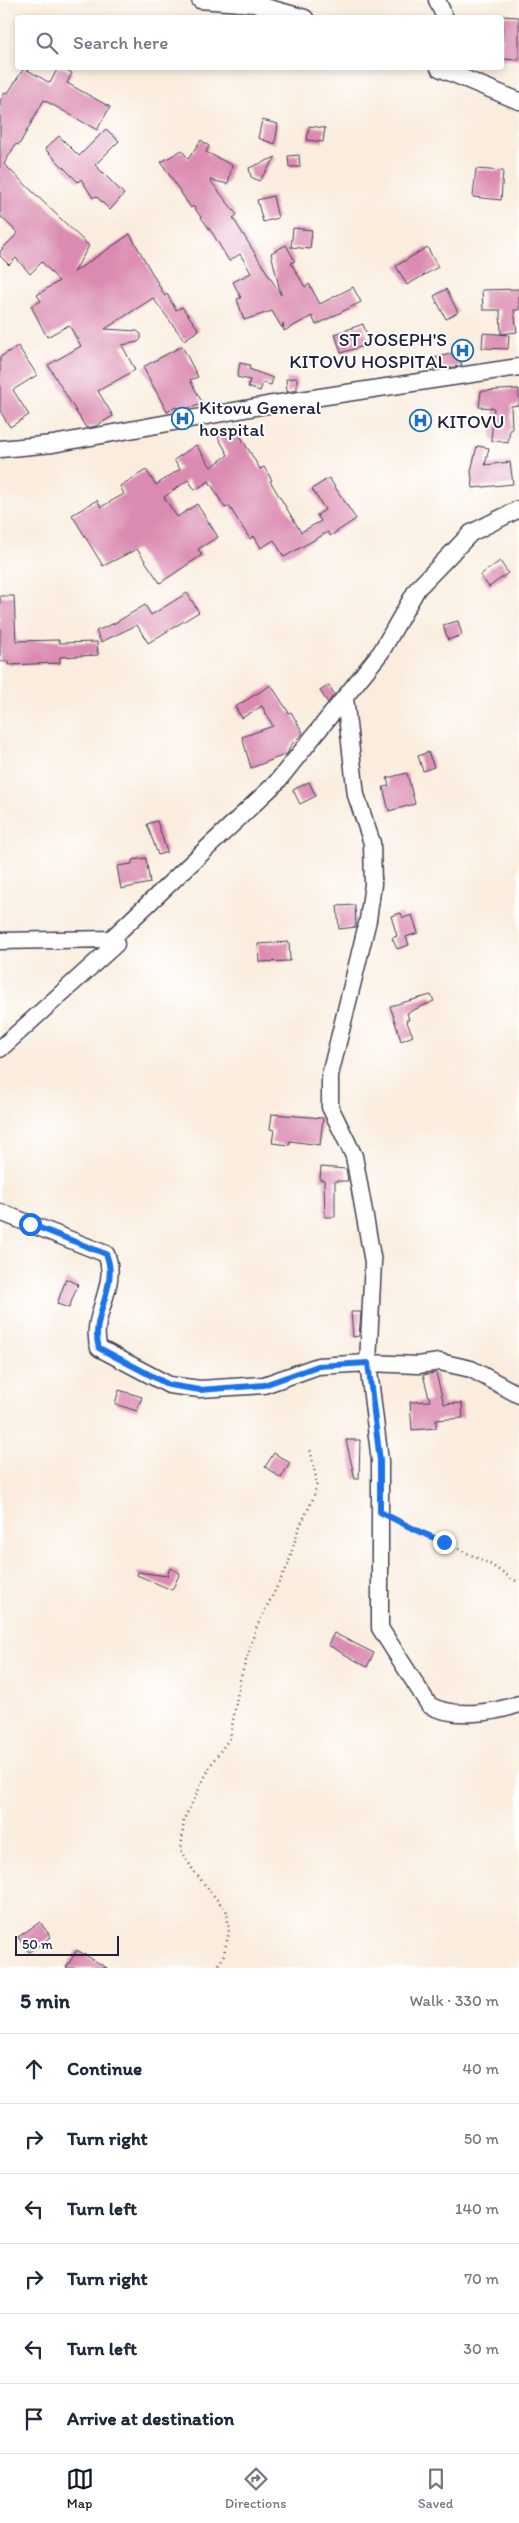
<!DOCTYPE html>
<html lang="en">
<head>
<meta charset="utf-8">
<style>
  body { margin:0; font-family:Itim,sans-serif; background:#f2f2f3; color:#1f2937 }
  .scale { position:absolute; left:15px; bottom:12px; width:104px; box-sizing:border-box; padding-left:5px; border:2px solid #22223b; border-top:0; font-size:14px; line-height:18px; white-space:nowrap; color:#22223b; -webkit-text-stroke:4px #fff; paint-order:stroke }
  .stop { position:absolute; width:15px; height:15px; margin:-11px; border:4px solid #1a73e8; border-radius:50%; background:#fff }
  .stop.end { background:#1a73e8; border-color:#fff; box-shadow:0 1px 5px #0008 }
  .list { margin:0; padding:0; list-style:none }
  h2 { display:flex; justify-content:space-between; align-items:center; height:65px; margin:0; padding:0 20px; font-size:21px }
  h2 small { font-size:16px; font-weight:400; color:#747a83 }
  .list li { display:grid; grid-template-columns:32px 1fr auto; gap:15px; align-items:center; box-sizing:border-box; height:70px; padding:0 20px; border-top:1px solid #e0e1e3 }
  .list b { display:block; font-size:19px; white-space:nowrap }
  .list em { font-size:16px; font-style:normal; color:#747a83 }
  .icon { flex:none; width:28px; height:28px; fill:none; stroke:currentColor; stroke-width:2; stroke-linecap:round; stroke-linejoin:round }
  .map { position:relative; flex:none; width:519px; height:1968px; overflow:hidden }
  .search { position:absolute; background:#fff; box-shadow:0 2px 8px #0003; left:15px; right:15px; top:15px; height:55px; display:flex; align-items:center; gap:12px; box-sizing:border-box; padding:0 18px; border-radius:5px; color:#747a83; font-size:19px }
  .sheet { height:485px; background:#fff }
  nav { display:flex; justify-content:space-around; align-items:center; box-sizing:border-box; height:70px; border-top:1px solid #e0e1e3; background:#fff; font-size:14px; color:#747a83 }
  nav a { display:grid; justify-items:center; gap:2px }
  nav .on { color:#111827 }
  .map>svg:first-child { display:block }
</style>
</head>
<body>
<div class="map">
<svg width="519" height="1968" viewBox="0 0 519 1968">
  <rect width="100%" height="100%" fill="#fff"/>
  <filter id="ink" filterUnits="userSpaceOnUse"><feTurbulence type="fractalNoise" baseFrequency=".02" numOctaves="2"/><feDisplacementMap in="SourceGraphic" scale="10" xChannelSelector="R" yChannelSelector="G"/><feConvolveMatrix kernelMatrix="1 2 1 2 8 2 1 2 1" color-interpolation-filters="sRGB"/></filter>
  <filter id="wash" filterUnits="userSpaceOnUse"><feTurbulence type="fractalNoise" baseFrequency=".0096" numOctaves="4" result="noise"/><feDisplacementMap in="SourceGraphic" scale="20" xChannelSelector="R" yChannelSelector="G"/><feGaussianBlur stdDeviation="1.12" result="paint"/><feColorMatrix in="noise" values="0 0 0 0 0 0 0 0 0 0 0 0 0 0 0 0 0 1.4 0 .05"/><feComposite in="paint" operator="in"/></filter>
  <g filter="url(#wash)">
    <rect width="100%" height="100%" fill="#faedde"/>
    <g id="blocks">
      <!-- building -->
      <path fill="#db8bb1" d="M502,16L519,17V60L502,59Z
        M24,68L50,83L58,68H63L72,73L67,83L110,107L97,130L44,100L19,145L16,144L4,164L89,246L74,272L130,234L165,296L167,294L176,310L182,307L199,330L184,340L153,298L105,329L137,331L141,334V339L138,342L122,345L135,370L98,391L113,416L96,426L86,428L48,365L81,346L69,325L47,337L31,306L41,301L37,295L59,281L42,262L30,274L16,258L9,265L0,256V251L18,233L0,216V101L5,92L8,93Z
        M262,120L278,124L275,144L258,138Z
        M309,126L325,128L323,142L307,140Z
        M106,129L119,141L95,165L124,194L110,210L96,196L93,198L81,179L78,182L45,149L59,136L79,156Z
        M201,140L209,146L206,152L232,165L228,184L210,180L237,215L233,218L281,295L271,253L286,245L295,261L291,263L305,287L309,284L320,304L353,287L361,302L316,325L312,316L284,331L283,323L282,328L272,311L244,320L237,299L241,298L233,282L251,273L240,254L229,261L213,234L193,206L191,208L161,162L182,150L188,159Z
        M299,155L300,167H289L288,156Z
        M276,157L259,181L251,177L249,168Z
        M476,169L503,171L501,200L473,197Z
        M273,196L278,218L263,222L257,200Z
        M293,228L312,230L310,249L291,247Z
        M427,247L438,267L407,285L396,266Z
        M446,289L458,312L446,319L434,296Z
        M519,289V310H514L517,332L501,334L500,310H483L482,290Z
        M363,324L370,344L341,353L335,334Z
        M483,333L509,335L508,349L482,348Z
        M18,346L37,375L13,390L29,415L10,427L0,411V357Z
        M182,346L198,377L190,380L203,404L178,411L176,407L167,412L143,367Z
        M458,352L462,366L434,370L431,359Z
        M240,363L250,365L249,369L273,378L271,385L263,383L260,391L248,387L250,380L237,377Z
        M297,378V390L287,392L286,379Z
        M519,389V405L511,406L512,429H510L508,443L491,440L494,408L479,407L481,391Z
        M235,427L260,469L264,467L272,480L270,481L301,532L321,521L317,515L325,510L312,489L329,478L356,519L330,536L328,532L284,557L274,540L261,548L254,536L250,539L229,506L225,508L209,481L195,490L188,480L164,497L177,517L197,504L218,537L198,549L202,555L160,583L137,549L103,566L72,515L97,500L101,507L124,494L120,486L146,470L156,485L180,469L174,460L196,445L211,467L228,455L218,437Z
        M477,446L489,448L485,465L510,462L513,484L473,488L471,471Z
        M500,561L508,573L489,587L480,575Z
        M187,593L199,612L148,643L137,625L101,642L96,631L115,623L145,605L151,615Z
        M0,596H14L16,641L59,640V643L97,642L98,655L60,657V663L8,665V661L0,662Z
        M458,621L462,635L448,640L443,625Z
        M271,685L289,713L291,712L303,733L291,745L287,754L251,768L242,737L273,726L262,706L242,718L235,707Z
        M329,685L334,694L328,703L320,691Z
        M428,752L434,767L423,771L418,756Z
        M407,773L415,804L389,811L383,787L389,786L387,778Z
        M309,782L316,796L300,804L293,790Z
        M157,821L167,852L158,855L147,824Z
        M146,858L150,883L121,889L117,866L132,864V860Z
        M355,905L356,927L339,929L337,906Z
        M401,913L403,918L412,915L418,933L406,937L409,945L397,949L392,938L397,936L391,916Z
        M289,942L290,961L259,962L258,944Z
        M431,995L434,1001L407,1013L409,1020H406L413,1036L401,1041L390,1006Z
        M272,1114L323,1118L320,1145L290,1141L289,1145L272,1143L274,1130L270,1129Z
        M321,1167L346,1169L348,1181H335V1217H325L324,1180H320Z
        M66,1279L78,1284L69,1308L57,1304Z
        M351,1312H361L359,1336L353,1337Z
        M436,1373L444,1404L462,1403L463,1418L436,1420V1428L412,1430L410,1402L430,1401L423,1375Z
        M119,1390L142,1397L137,1411L115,1404Z
        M346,1440H360L359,1479H355Z
        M274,1453L290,1463L281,1478L265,1467Z
        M170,1568L180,1573L172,1590L137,1575L138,1572L167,1576Z
        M334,1633L374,1653L367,1667L328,1645Z
        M40,1922L51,1937L29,1952L18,1937Z
        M77,1950L107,1968H66Z"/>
    </g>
  </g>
  <g filter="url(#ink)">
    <use href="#blocks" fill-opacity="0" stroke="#424053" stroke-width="1"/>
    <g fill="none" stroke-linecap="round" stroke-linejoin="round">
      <defs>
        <path id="minor" d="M200,0L254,4L305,18
          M437,0L445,18
          M439,68L519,101
          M0,449L53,444L267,405L519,367
          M345,698L356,795L372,843L373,884L368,920L330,1075V1107L354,1156L373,1262L368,1363L380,1461V1628L429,1705C454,1719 494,1713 519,1704
          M0,941L111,939
          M0,1049L116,944L111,939L277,782L381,652L417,589L471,533L519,509
          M0,1212L106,1254C120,1285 88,1318 99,1348L169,1385L200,1389L264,1385L318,1366L368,1363L418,1365L440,1362L471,1369L519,1395"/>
      </defs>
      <!-- minor casing -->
      <use href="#minor" stroke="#424053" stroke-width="19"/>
      <!-- path -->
      <path stroke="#424053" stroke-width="2.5" stroke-dasharray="1 4" stroke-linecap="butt" d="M395,1519L488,1563L519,1583
        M215,1968L223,1958L229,1932L227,1912L193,1870L181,1850L184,1819L213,1761L230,1738L240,1680L256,1628L288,1565L298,1530L313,1499L317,1483L310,1449"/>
      <!-- minor -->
      <use href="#minor" stroke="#fff" stroke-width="16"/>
    </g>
  </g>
  <g fill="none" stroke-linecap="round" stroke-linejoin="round" filter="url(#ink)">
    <!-- route -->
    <path stroke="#1a73e8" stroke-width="6" d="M30,1224L106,1254C120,1285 89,1318 99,1348L169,1385L200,1390L264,1385L318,1366L368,1363L380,1461V1512L420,1532L444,1542"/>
  </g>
  <!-- icons -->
  <defs>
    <symbol id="hospital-ring" viewBox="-11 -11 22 22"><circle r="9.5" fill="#fff" stroke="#1f6fb2" stroke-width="1.5"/><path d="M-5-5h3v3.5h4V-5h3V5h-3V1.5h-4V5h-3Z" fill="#1f6fb2"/></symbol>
  </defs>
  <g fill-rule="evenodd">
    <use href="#hospital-ring" x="450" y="338" width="25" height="25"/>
    <use href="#hospital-ring" x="170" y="406" width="25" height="25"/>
    <use href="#hospital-ring" x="408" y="408" width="25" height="25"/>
  </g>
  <g text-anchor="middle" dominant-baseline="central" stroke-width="4" stroke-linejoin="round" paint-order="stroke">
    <!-- poi labels -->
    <g font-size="19" fill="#22223b" stroke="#fff" text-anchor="start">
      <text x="447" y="339" text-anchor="end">ST JOSEPH'S<tspan x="447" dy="22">KITOVU HOSPITAL</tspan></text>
      <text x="199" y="407">Kitovu General<tspan x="199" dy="22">hospital</tspan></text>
      <text x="437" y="421">KITOVU</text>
    </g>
  </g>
</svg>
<div class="scale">50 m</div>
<div class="stop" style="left:30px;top:1224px"></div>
<div class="stop end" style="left:444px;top:1542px"></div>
<div class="search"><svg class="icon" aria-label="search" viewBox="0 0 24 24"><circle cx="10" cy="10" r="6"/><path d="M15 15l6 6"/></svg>Search here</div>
</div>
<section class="sheet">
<h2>5 min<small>Walk · 330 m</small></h2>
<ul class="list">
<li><svg class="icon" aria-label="ahead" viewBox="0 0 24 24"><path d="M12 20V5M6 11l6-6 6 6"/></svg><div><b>Continue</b></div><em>40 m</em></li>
<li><svg class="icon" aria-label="right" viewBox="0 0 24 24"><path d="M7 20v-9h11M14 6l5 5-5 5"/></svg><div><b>Turn right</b></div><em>50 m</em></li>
<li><svg class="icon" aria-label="left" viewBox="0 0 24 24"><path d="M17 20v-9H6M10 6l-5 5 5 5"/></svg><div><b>Turn left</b></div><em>140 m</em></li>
<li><svg class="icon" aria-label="right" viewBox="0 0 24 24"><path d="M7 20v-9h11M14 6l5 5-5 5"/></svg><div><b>Turn right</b></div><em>70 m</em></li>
<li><svg class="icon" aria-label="left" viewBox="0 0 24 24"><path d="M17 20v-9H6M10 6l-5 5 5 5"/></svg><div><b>Turn left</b></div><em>30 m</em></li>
<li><svg class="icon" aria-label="arrive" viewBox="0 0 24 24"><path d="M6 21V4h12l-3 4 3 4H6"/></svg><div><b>Arrive at destination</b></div></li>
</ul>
</section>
<nav>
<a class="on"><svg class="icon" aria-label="map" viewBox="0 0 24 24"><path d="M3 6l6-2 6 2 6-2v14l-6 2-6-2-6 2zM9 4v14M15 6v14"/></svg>Map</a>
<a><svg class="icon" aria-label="directions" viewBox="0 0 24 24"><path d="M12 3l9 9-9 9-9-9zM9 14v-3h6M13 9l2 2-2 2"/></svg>Directions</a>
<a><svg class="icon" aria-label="saved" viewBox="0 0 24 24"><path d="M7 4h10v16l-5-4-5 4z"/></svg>Saved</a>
</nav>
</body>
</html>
